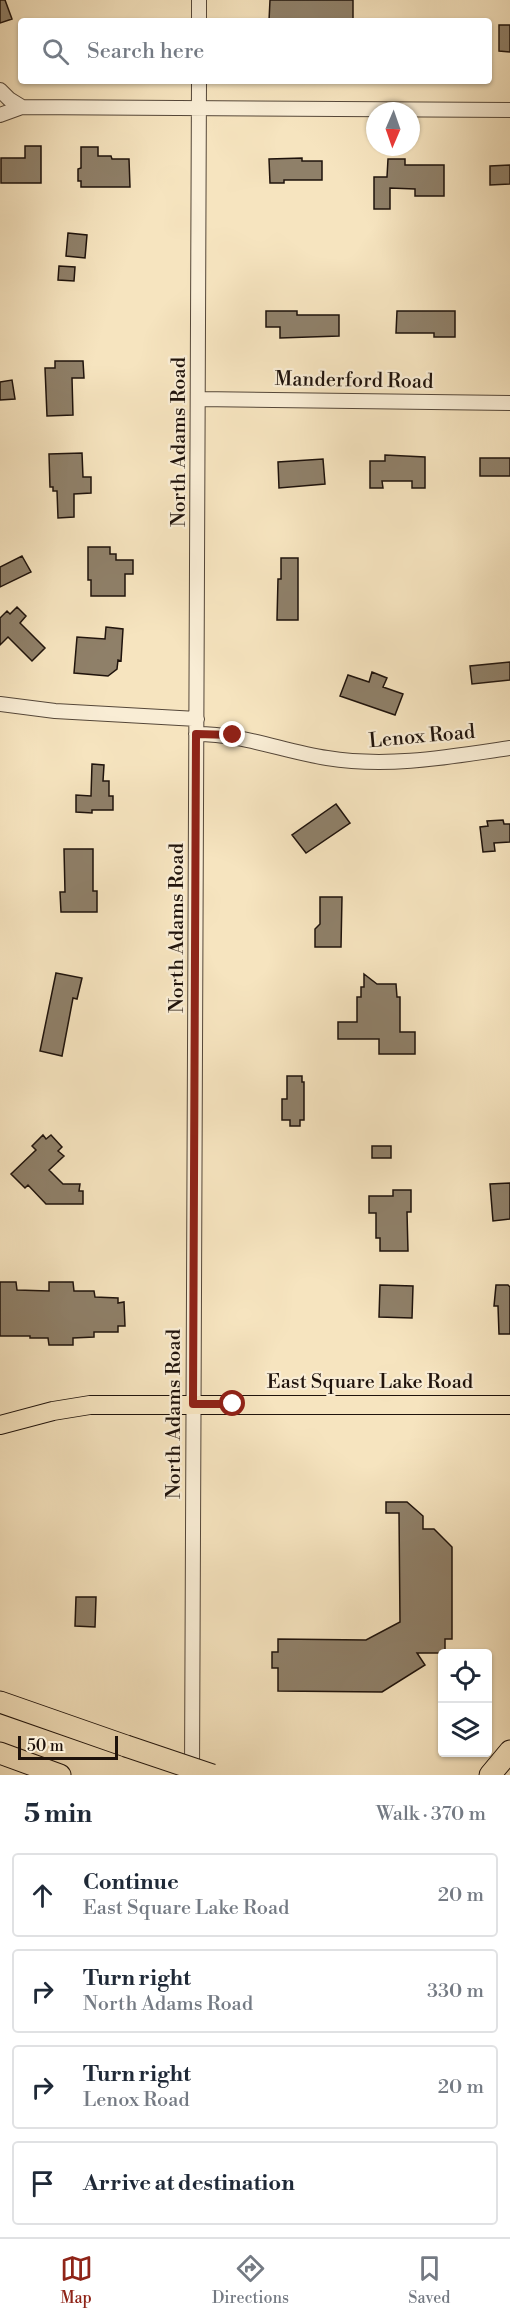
<!DOCTYPE html>
<html lang="en">
<head>
<meta charset="utf-8">
<style>
  body { margin:0; font-family:"Libre Bodoni",serif; background:#f2f2f3; color:#1f2937 }
  .controls { position:absolute; right:18px; bottom:18px; display:grid; overflow:hidden; border-radius:6px; box-shadow:0 2px 4px #0004 }
  .controls button { width:54px; height:54px; display:grid; place-items:center; padding:0; border:0; border-bottom:2px solid #e0e1e3; background:#fff; color:#1f2937; font:30px sans-serif }
  .compass { position:absolute; left:366px; top:102px; width:54px; height:54px; border-radius:50%; background:#fff; box-shadow:0 2px 4px #0004; rotate:182deg }
  .scale { position:absolute; left:18px; bottom:15px; width:100px; box-sizing:border-box; padding-left:6px; border:3px solid #1f130c; border-top:0; font-size:16px; line-height:21px; white-space:nowrap; color:#1f130c; -webkit-text-stroke:4px #f9edd5; paint-order:stroke }
  .stop { position:absolute; width:18px; height:18px; margin:-14px; border:4px solid #8f2418; border-radius:50%; background:#fff }
  .stop.end { background:#8f2418; border-color:#fff; box-shadow:0 2px 6px #0008 }
  .list { margin:0; padding:0; list-style:none }
  h2 { display:flex; justify-content:space-between; align-items:center; height:78px; margin:0; padding:0 24px; font-size:26px }
  h2 small { font-size:20px; font-weight:400; color:#747a83 }
  .list li { display:grid; grid-template-columns:39px 1fr auto; gap:18px; align-items:center; box-sizing:border-box; height:84px; margin:0 12px 12px; padding:0 12px; border:2px solid #e0e1e3; border-radius:6px }
  .list b { display:block; font-size:22px; white-space:nowrap }
  .list p { margin:0; font-size:20px; white-space:nowrap; color:#747a83 }
  .list em { font-size:20px; font-style:normal; color:#747a83 }
  .icon { flex:none; width:33px; height:33px; fill:none; stroke:currentColor; stroke-width:2; stroke-linecap:round; stroke-linejoin:round }
  .map { position:relative; flex:none; width:510px; height:1775px; overflow:hidden }
  .search { position:absolute; background:#fff; box-shadow:0 2px 4px #0004; left:18px; right:18px; top:18px; height:66px; display:flex; align-items:center; gap:15px; box-sizing:border-box; padding:0 21px; border-radius:6px; color:#747a83; font-size:22px }
  .sheet { height:462px; background:#fff }
  nav { display:flex; justify-content:space-around; align-items:center; box-sizing:border-box; height:84px; border-top:2px solid #e0e1e3; background:#fff; font-size:16px; color:#747a83 }
  nav a { display:grid; justify-items:center; gap:3px }
  nav .on { color:#8f2418 }
  .map>svg:first-child { display:block }
</style>
</head>
<body>
<div class="map">
<svg width="510" height="1775" viewBox="0 0 510 1775">
  <rect width="100%" height="100%" fill="#f6e4bf"/>
  <filter id="stains"><feTurbulence type="fractalNoise" baseFrequency=".00333" numOctaves="4"/><feColorMatrix values="0 0 0 0 .2 0 0 0 0 .09 0 0 0 0 .02 0 0 0 .5 -.17"/></filter>
  <radialGradient id="worn" r=".72"><stop offset=".6" stop-color="#630" stop-opacity="0"/><stop offset="1" stop-color="#630" stop-opacity=".3"/></radialGradient>
  <!-- building -->
  <path fill="#8f8069" stroke="#1f130c" stroke-width="1.5" d="M0,0H5L12,19L0,23Z
    M270,0H353V21H269Z
    M499,25H510V52L499,51Z
    M25,146H41V183H1V158H25Z
    M81,147H98V156H111L112,159H129L130,187H81V181H78V169L81,168Z
    M302,158V161H322V180H284V183H270L269,159Z
    M388,159H405V165H444V196H415V189L390,188V209H374V177H387Z
    M510,165V184L490,185V166Z
    M68,233L87,235L85,258L66,256Z
    M59,266L75,267L74,281L58,280Z
    M266,311H297V315H339V336L280,338V327H266Z
    M397,311H455V337H434V333H396Z
    M55,361H83L84,378H72L73,415L47,416L45,368H55Z
    M12,380L15,399L0,400V382Z
    M82,453L83,477H91V493L74,494V517L58,518L57,491H53V487H50L49,454Z
    M385,455L425,457V488H412V481H382L383,488H370V461H385Z
    M480,458H510V476H480Z
    M323,459L325,484L279,488L278,462Z
    M88,547H110V554H116V560H133V574H125V596H91V580H88Z
    M22,556L31,572L0,587V567Z
    M281,558H298V620H277L278,579H281Z
    M17,607L26,616L20,623L45,648L32,661L8,637L0,645V618L7,611L10,614Z
    M106,627L123,629L121,661L118,660L117,669L108,676L74,673L77,637L105,639Z
    M510,662V680L472,684L470,666Z
    M372,672L387,678L383,687L403,694L395,715L340,696L348,675L369,682Z
    M92,764L104,765L103,781H109V796H113V810H92V813L76,812V795L91,796Z
    M336,804L350,823L306,853L292,835Z
    M503,820L504,824H510V842L494,843L495,851L483,852L480,827L488,826L487,821Z
    M64,849H93V891H97V912H61L60,892H65Z
    M320,897H342L341,947H315V929L320,924Z
    M56,973L82,978L77,999L73,998L62,1056L40,1051Z
    M364,974L377,984H396L397,997H400V1032H415V1054H379V1039H338V1022H357V997H361V987H364Z
    M287,1076H302V1082H304V1120H300V1126H290V1120H282V1099H287Z
    M43,1135L46,1139L51,1135L62,1147L58,1151L64,1156L49,1170L63,1184H80L79,1191H83V1204H46L28,1185L25,1188L11,1174L36,1150L32,1146Z
    M372,1146H391V1158H372Z
    M510,1183V1219L493,1221L490,1184Z
    M393,1190H411V1212H407L408,1251H380V1238H376V1213H369V1196H393Z
    M0,1282H16L17,1290L49,1291V1282H73L74,1291H94L95,1297L118,1298V1303L124,1302L125,1326H118V1332H94V1337L73,1338V1345H49L48,1338H30V1336H0Z
    M380,1285L413,1286L412,1318L379,1317Z
    M496,1285H508L510,1287V1334H499L498,1306H494Z
    M386,1502H407L423,1516V1529H434L452,1547V1639H445V1653H417L425,1665L382,1692L278,1691V1668H272V1652H278V1639L366,1640L400,1622L399,1513H386Z
    M76,1597H96L95,1627L75,1626Z"/>
  <g fill="none" stroke-linecap="round" stroke-linejoin="round">
    <defs>
      <path id="minor" d="M199,0V21
        M0,90L9,99L22,107
        M0,115L22,107L510,110
        M198,399L510,403
        M0,704L55,711L197,719
        M196,734C243,734 282,751 327,758C388,768 449,757 510,748
        M192,1775L199,81"/>
      <path id="major" d="M0,1425L53,1411L90,1405H510"/>
      <path id="highway" d="M0,1702L126,1746
        M0,1753L60,1775
        M490,1775L510,1751"/>
    </defs>
    <!-- minor casing -->
    <use href="#minor" stroke="#554739" stroke-width="16"/>
    <!-- major casing -->
    <use href="#major" stroke="#1f130c" stroke-width="20"/>
    <!-- highway casing -->
    <use href="#highway" stroke="#1f130c" stroke-width="23"/>
    <!-- minor -->
    <use href="#minor" stroke="#f9edd5" stroke-width="14"/>
    <!-- major -->
    <use href="#major" stroke="#f6e4bf" stroke-width="18"/>
    <!-- highway -->
    <use href="#highway" stroke="#f6e4bf" stroke-width="21"/>
    <defs>
      <path id="highway-bridge" d="M126,1746L212,1775"/>
    </defs>
    <!-- highway-bridge casing -->
    <use href="#highway-bridge" stroke="#1f130c" stroke-width="23" stroke-linecap="butt"/>
    <!-- highway-bridge -->
    <use href="#highway-bridge" stroke="#f6e4bf" stroke-width="21"/>
  </g>
  <g fill="none" stroke-linecap="round" stroke-linejoin="round">
    <!-- route -->
    <path stroke="#8f2418" stroke-width="8" d="M233,1404H193L196,734L233,735"/>
  </g>
  <g text-anchor="middle" dominant-baseline="central" stroke-width="4.5" stroke-linejoin="round" paint-order="stroke">
    <!-- street labels -->
    <g font-size="20" fill="#1f130c" stroke="#f9edd5">
      <text transform="translate(354 381) rotate(1)">Manderford Road</text>
      <text transform="translate(179 442) rotate(-90)">North Adams Road</text>
      <text transform="translate(422 737) rotate(-5)">Lenox Road</text>
      <text transform="translate(177 928) rotate(-90)">North Adams Road</text>
      <text x="370" y="1382">East Square Lake Road</text>
      <text transform="translate(174 1414) rotate(-90)">North Adams Road</text>
    </g>
  </g>
  <rect width="100%" height="100%" filter="url(#stains)"/>
  <rect width="100%" height="100%" fill="url(#worn)"/>
</svg>
<div class="controls">
<button><svg class="icon" aria-label="locate" viewBox="0 0 24 24"><circle cx="12" cy="12" r="6"/><path d="M12 2v4M12 18v4M2 12h4M18 12h4"/></svg></button>
<button><svg class="icon" aria-label="layers" viewBox="0 0 24 24"><path d="M12 4l9 5-9 5-9-5zM3 14l9 5 9-5"/></svg></button>
</div>
<svg class="compass" viewBox="-18 -18 36 36"><path d="M0-13l5 13h-10z" fill="#e53935"/><path d="M0 13l5-13h-10z" fill="#747a83"/></svg>
<div class="scale">50 m</div>
<div class="stop" style="left:233px;top:1404px"></div>
<div class="stop end" style="left:233px;top:735px"></div>
<div class="search"><svg class="icon" aria-label="search" viewBox="0 0 24 24"><circle cx="10" cy="10" r="6"/><path d="M15 15l6 6"/></svg>Search here</div>
</div>
<section class="sheet">
<h2>5 min<small>Walk · 370 m</small></h2>
<ul class="list">
<li><svg class="icon" aria-label="ahead" viewBox="0 0 24 24"><path d="M12 20V5M6 11l6-6 6 6"/></svg><div><b>Continue</b><p>East Square Lake Road</p></div><em>20 m</em></li>
<li><svg class="icon" aria-label="right" viewBox="0 0 24 24"><path d="M7 20v-9h11M14 6l5 5-5 5"/></svg><div><b>Turn right</b><p>North Adams Road</p></div><em>330 m</em></li>
<li><svg class="icon" aria-label="right" viewBox="0 0 24 24"><path d="M7 20v-9h11M14 6l5 5-5 5"/></svg><div><b>Turn right</b><p>Lenox Road</p></div><em>20 m</em></li>
<li><svg class="icon" aria-label="arrive" viewBox="0 0 24 24"><path d="M6 21V4h12l-3 4 3 4H6"/></svg><div><b>Arrive at destination</b></div></li>
</ul>
</section>
<nav>
<a class="on"><svg class="icon" aria-label="map" viewBox="0 0 24 24"><path d="M3 6l6-2 6 2 6-2v14l-6 2-6-2-6 2zM9 4v14M15 6v14"/></svg>Map</a>
<a><svg class="icon" aria-label="directions" viewBox="0 0 24 24"><path d="M12 3l9 9-9 9-9-9zM9 14v-3h6M13 9l2 2-2 2"/></svg>Directions</a>
<a><svg class="icon" aria-label="saved" viewBox="0 0 24 24"><path d="M7 4h10v16l-5-4-5 4z"/></svg>Saved</a>
</nav>
</body>
</html>
